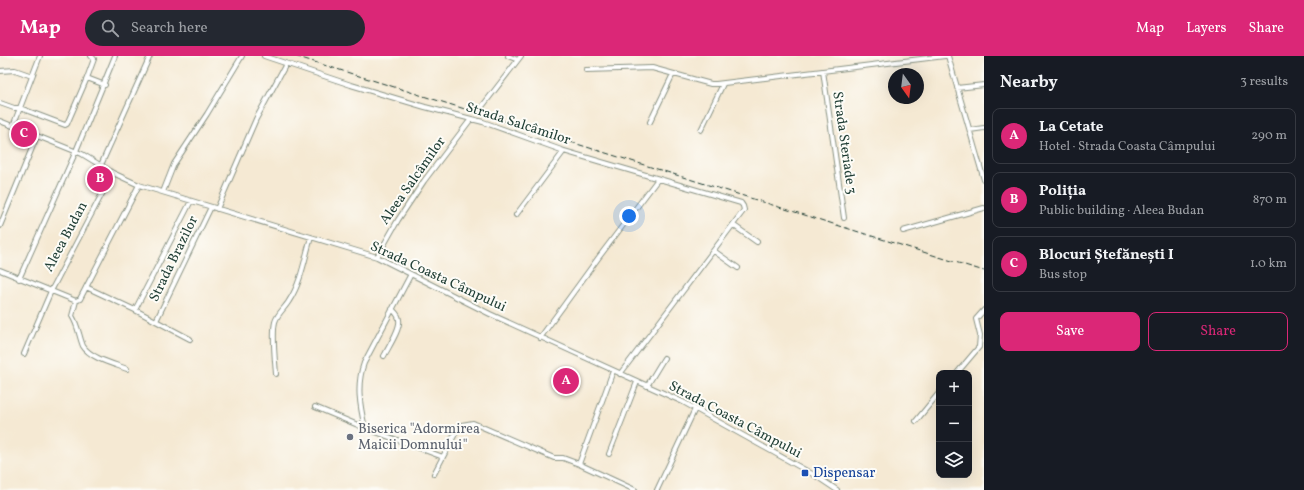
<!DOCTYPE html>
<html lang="en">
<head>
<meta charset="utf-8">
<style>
  body { margin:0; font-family:Vollkorn,serif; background:#242831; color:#f1f3f6 }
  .controls { position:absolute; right:12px; bottom:12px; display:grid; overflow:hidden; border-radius:8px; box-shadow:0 4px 16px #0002 }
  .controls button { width:36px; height:36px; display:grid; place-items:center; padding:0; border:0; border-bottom:1px solid #363941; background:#171b24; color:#f1f3f6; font:20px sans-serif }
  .compass { position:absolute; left:888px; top:12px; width:36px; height:36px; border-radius:50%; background:#171b24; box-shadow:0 4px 16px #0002; rotate:166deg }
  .you { position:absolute; left:629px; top:160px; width:14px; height:14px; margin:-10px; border:3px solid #fff; border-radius:50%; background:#1a73e8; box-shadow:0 0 0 6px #1a73e833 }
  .badge { display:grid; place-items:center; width:26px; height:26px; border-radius:50%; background:#db2777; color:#fff; font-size:13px; font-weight:700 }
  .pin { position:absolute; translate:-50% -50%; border:2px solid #fff; box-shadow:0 1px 4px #0006 }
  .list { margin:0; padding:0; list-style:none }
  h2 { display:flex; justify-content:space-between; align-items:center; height:52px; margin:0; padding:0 16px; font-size:17px }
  h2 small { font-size:13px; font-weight:400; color:#9ea1a6 }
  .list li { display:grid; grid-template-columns:26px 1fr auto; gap:12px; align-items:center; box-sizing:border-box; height:56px; margin:0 8px 8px; padding:0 8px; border:1px solid #363941; border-radius:8px }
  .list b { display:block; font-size:15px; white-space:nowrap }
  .list p { margin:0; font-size:13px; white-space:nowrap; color:#9ea1a6 }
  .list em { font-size:13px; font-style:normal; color:#9ea1a6 }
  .actions { display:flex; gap:8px; padding:12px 16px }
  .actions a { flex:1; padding:9px 0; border:1px solid #db2777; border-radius:8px; text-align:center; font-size:14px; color:#db2777 }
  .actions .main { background:#db2777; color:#fff }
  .icon { flex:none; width:22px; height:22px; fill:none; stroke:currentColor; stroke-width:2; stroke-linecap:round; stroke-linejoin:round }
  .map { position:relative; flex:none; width:984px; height:434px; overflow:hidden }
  header { display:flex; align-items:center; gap:24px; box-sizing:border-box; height:56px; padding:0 20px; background:#db2777; color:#fff }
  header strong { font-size:19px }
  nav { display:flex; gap:22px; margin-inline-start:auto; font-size:14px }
  .search { width:280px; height:36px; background:#242831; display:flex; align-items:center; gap:10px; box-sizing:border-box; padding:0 14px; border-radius:22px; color:#9ea1a6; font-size:15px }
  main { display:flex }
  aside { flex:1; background:#171b24 }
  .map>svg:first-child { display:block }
</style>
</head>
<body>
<header>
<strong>Map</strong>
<div class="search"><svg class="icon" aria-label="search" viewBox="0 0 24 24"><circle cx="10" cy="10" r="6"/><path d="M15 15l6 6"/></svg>Search here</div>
<nav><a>Map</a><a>Layers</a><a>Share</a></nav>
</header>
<main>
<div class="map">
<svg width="984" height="434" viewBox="0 0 984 434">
  <rect width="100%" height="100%" fill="#fdfcf7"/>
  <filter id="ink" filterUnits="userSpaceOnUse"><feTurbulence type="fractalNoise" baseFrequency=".025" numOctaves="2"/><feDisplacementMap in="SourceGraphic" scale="8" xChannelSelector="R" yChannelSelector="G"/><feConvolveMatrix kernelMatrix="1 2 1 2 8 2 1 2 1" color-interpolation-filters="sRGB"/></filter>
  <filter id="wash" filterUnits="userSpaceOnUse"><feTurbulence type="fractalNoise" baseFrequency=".012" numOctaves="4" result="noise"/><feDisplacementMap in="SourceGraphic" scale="16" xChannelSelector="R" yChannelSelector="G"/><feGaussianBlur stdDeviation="0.9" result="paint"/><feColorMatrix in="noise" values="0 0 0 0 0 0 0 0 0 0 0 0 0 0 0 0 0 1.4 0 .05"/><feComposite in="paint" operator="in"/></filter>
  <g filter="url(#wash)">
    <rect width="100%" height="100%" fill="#f5e9d3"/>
  </g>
  <g filter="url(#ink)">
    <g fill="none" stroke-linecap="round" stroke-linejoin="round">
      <defs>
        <path id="minor" d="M264,0L351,29L425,51L483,66L564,95L741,147L743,150L744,154L620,318
          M508,0L518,4
          M948,0L984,124
          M586,14L652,12L711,28H716L945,0
          M0,15L15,14L32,20
          M823,15L844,162
          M87,22L94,3L91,0
          M957,32L984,29
          M0,47L14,52H20L65,69L67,68L87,22L105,29
          M481,52L521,0
          M0,65L82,98L113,117L139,129L377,201L490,258L683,346L816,420L837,434
          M650,66L673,18
          M13,70L40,0
          M701,74L723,28
          M970,74L984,72
          M101,109L150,0
          M163,136L174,108L207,58L242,0
          M217,153L256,63L286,8
          M516,159L564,95
          M733,169L757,186
          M0,170L37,80
          M903,175L984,152
          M714,195L738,212
          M377,201L398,164L424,125L471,63
          M0,214L76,245L80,243L139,129
          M19,223L76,95L115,0
          M86,231L135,254L191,145
          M76,245L72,260C78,269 79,280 83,290C90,302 114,308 127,313
          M135,254L190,283
          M156,265L211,151
          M540,282L599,201L658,123
          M24,298L51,235L113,117
          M384,300C388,292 401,272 399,264C399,259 395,256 392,253
          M957,317L979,291L980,279L976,263L984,254
          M276,318C275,305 272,278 275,266C277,258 285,252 289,245C301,227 305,202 311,181
          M647,330L664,302
          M315,351L365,372L443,401
          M916,365L939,337
          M365,372C360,350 356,329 364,307L411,218
          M609,398L637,326
          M579,408L613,315
          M434,418L457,374L462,369L473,367L554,402H563L579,408L635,434
          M657,434L695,353"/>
      </defs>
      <!-- minor casing -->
      <use href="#minor" stroke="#8a9384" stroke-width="6"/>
      <!-- minor -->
      <use href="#minor" stroke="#fff" stroke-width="4"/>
      <!-- rail -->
      <path stroke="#1f3d34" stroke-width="1" stroke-dasharray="6 3" stroke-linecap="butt" d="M295,0L984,215"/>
    </g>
  </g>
  <!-- markers -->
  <circle fill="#6b7280" stroke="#fdfcf7" stroke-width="1.5" cx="350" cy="381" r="4"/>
  <rect fill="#1a4fb4" stroke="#fdfcf7" stroke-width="1.5" x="801" y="413" width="8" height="8" rx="2"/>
  <g text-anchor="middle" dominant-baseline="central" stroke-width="4" stroke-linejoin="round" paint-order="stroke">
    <!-- street labels -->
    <g font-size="14" fill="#1f3d34" stroke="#fdfcf7">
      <text transform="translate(518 68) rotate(18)">Strada Salcâmilor</text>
      <text transform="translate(844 87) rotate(82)">Strada Steriade 3</text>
      <text transform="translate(413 125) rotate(-55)">Aleea Salcâmilor</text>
      <text transform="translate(66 181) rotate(-62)">Aleea Budan</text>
      <text transform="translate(174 203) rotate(-64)">Strada Brazilor</text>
      <text transform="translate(438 221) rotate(25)">Strada Coasta Câmpului</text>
      <text transform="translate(735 364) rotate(28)">Strada Coasta Câmpului</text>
    </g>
    <!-- worship labels -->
    <g font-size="14" fill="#5b616d" stroke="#fdfcf7" text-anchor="start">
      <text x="358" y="373">Biserica "Adormirea<tspan x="358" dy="16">Maicii Domnului"</tspan></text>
    </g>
    <!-- transit labels -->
    <g font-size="14" fill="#164399" stroke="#fdfcf7" text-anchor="start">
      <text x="813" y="417">Dispensar</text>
    </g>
  </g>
</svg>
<div class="controls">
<button>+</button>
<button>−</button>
<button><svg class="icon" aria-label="layers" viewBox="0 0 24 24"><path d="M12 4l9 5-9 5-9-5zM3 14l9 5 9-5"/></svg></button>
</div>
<svg class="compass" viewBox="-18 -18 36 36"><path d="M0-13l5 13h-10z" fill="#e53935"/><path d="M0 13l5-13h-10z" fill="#9ea1a6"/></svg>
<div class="you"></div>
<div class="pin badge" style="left:566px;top:325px">A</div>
<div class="pin badge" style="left:100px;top:123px">B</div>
<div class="pin badge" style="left:24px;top:78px">C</div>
</div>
<aside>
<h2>Nearby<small>3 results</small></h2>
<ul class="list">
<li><span class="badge">A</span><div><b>La Cetate</b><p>Hotel · Strada Coasta Câmpului</p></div><em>290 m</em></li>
<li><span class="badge">B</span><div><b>Poliția</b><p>Public building · Aleea Budan</p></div><em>870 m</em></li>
<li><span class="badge">C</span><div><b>Blocuri Ștefănești I</b><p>Bus stop</p></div><em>1.0 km</em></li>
</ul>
<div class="actions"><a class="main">Save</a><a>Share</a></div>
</aside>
</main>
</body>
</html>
